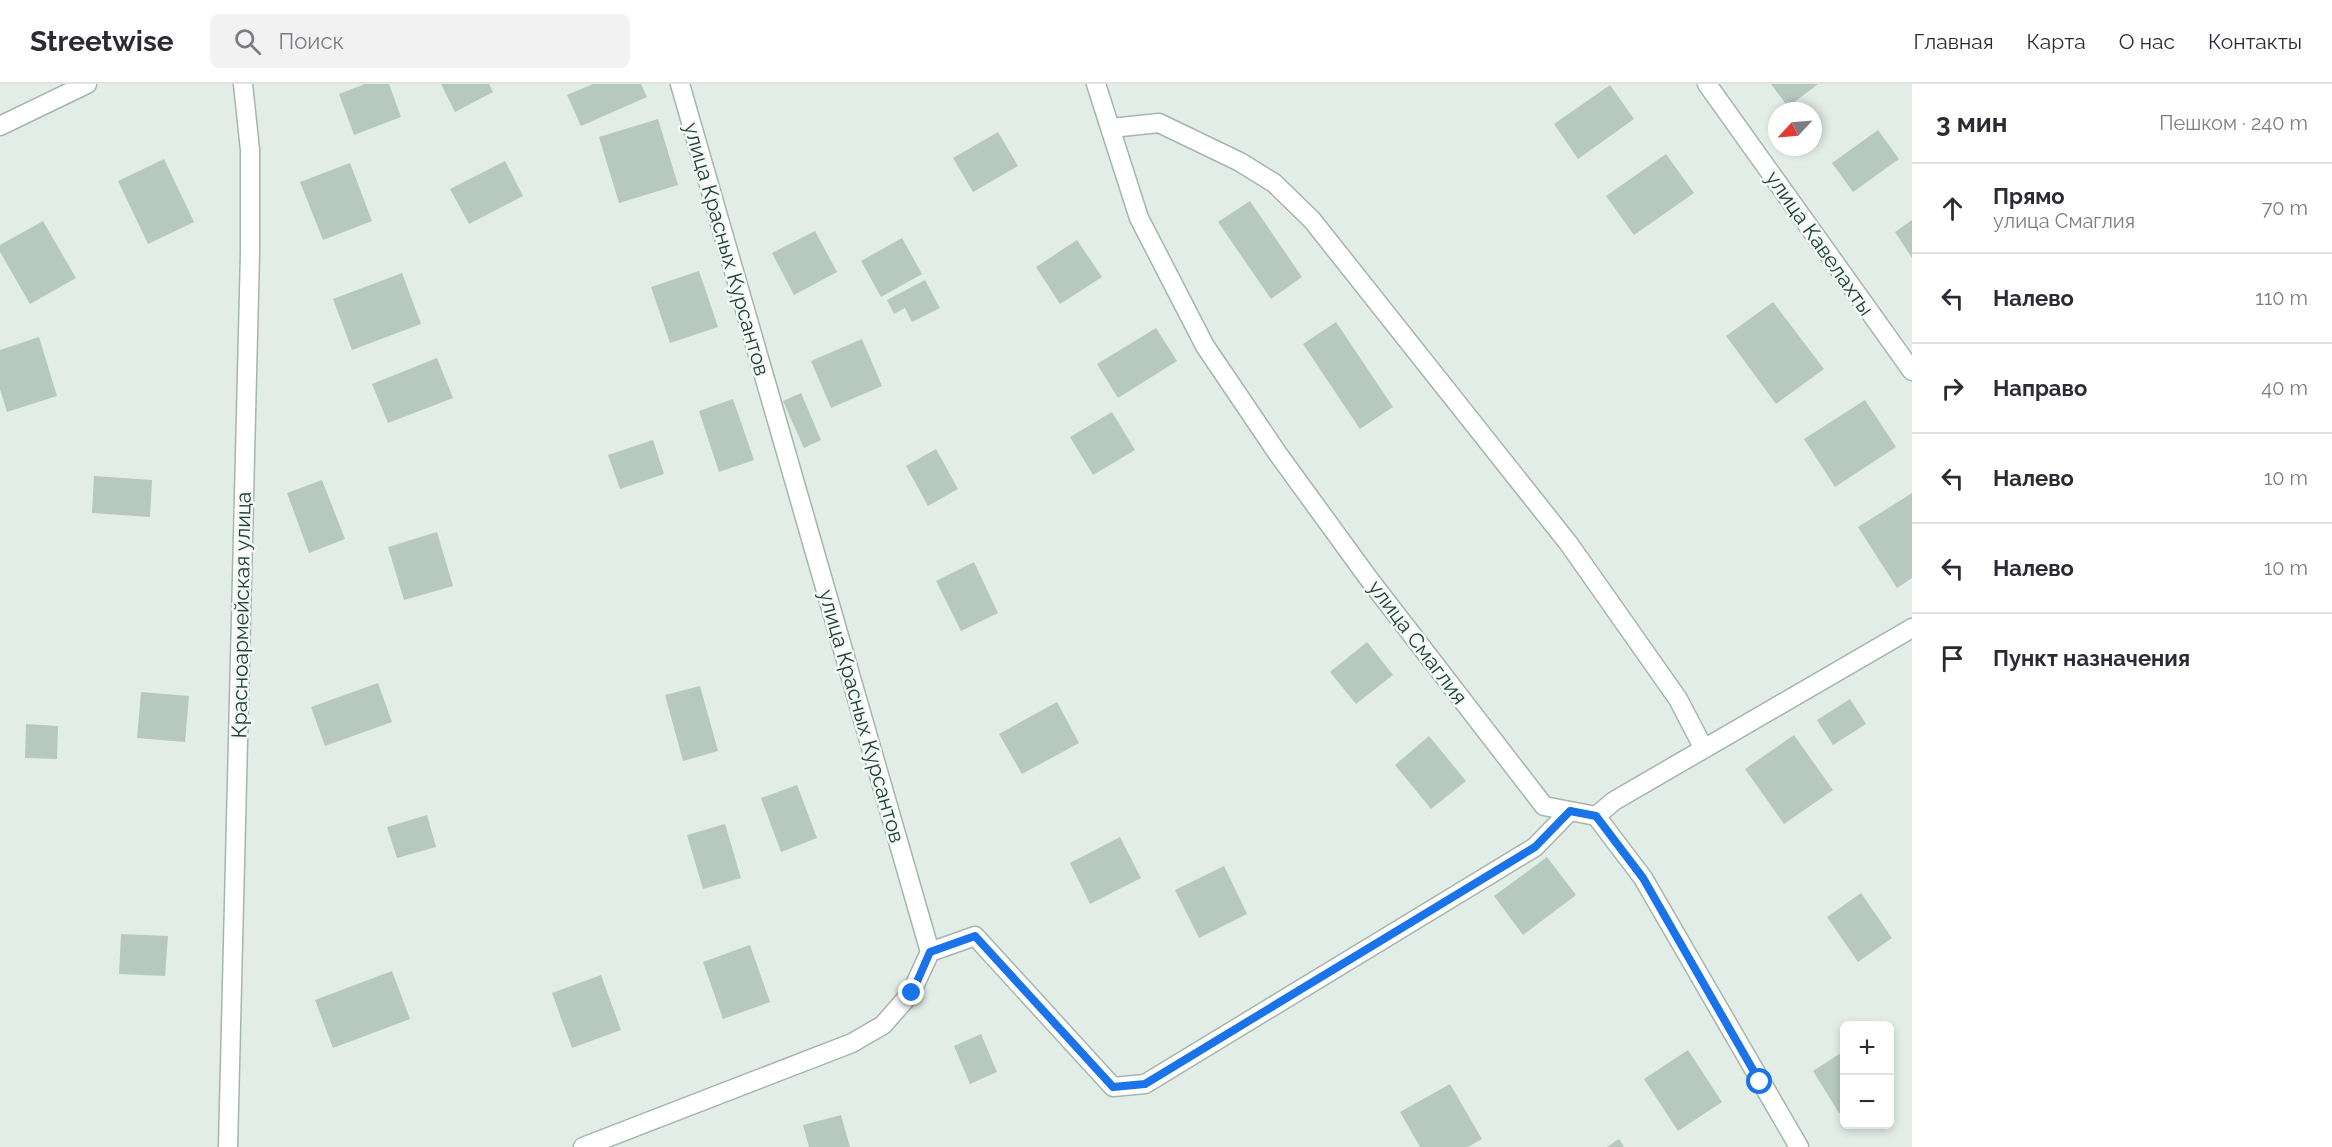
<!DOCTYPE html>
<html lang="ru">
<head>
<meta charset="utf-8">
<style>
  body { margin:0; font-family:Raleway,sans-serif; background:#f2f2f3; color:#2b2b33 }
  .controls { position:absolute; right:18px; bottom:18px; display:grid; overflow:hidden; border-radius:9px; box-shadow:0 3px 9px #0003 }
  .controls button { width:54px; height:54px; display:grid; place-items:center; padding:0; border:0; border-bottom:2px solid #e1e1e2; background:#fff; color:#2b2b33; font:30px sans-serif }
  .compass { position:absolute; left:1768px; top:18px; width:54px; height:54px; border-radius:50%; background:#fff; box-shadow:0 3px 9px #0003; rotate:244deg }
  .stop { position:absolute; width:18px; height:18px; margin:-14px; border:4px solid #1a73e8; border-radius:50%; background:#fff }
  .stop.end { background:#1a73e8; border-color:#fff; box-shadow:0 2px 6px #0008 }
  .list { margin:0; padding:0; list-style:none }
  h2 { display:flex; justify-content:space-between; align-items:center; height:78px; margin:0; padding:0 24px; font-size:26px }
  h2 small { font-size:20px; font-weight:400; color:#7c7c81 }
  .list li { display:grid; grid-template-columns:39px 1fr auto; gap:18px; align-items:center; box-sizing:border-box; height:90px; padding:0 24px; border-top:2px solid #e1e1e2 }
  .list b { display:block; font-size:22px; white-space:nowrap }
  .list p { margin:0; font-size:20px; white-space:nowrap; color:#7c7c81 }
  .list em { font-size:20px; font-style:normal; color:#7c7c81 }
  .icon { flex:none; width:33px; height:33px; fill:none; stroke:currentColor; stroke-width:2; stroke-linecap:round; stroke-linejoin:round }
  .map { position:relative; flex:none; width:1912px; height:1063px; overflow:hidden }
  header { display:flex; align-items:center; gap:36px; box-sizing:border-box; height:84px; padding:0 30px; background:#fff; border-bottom:2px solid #e1e1e2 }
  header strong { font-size:28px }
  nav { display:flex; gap:33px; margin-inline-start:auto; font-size:21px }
  .search { width:420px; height:54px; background:#f2f2f3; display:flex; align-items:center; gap:15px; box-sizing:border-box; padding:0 21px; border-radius:9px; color:#7c7c81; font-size:22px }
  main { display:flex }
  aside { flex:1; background:#fff }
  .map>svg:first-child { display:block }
</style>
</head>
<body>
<header>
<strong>Streetwise</strong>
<div class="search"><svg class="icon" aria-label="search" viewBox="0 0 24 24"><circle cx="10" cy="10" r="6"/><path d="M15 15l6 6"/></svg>Поиск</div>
<nav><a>Главная</a><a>Карта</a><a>О нас</a><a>Контакты</a></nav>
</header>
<main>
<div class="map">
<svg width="1912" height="1063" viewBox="0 0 1912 1063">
  <rect width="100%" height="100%" fill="#e2ede8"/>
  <!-- building -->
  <path fill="#b7c8c1" d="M365,0H389L401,33L354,51L339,10Z
    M441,0H489L493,8L455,28Z
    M593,0H641L647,13L581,42L567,11Z
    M1771,0H1818L1788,23Z
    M1610,1L1634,35L1578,75L1554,40Z
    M658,35L678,101L619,119L599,53Z
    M1878,46L1899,75L1853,108L1832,79Z
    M998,48L1018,82L973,108L953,74Z
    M1666,70L1694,109L1634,151L1606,112Z
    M164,75L194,138L148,160L118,97Z
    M505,77L523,112L469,140L450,105Z
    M350,79L372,137L323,156L300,98Z
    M1250,117L1302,193L1271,215L1218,138Z
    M1912,136V174L1895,148Z
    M43,137L76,194L30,220L0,168V161Z
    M815,147L837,188L794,211L772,169Z
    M902,154L922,190L881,213L861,177Z
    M1077,156L1102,193L1060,220L1036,183Z
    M699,187L718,243L670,259L651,203Z
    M402,189L421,240L352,266L333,215Z
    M925,196L940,224L912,238L905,224L894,230L887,216Z
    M1773,218L1824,285L1776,320L1726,252Z
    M1336,238L1393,323L1360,345L1303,260Z
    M1156,244L1177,277L1118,314L1097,280Z
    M39,253L57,312L7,328L0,305V266Z
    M862,255L882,302L831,324L811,277Z
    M437,274L453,314L388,339L372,300Z
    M801,309L821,356L804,364L783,317Z
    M733,315L754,376L719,388L699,327Z
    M1865,316L1896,363L1835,403L1804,355Z
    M1112,328L1135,366L1093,391L1070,353Z
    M653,356L664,390L620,405L608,371Z
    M936,365L958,405L928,422L906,382Z
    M94,392L152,396L150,433L92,429Z
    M322,396L345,455L309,469L287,409Z
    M1912,409V494L1897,504L1858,443Z
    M437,448L453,502L404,516L388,463Z
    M974,478L998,529L961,547L936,497Z
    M1367,558L1393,591L1356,620L1330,588Z
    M378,599L392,638L325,662L311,623Z
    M700,602L718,667L683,677L665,611Z
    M141,608L189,612L185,658L137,654Z
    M1850,615L1866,640L1833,661L1817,636Z
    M1057,618L1079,659L1022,690L999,650Z
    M26,640L58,642L57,675L25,674Z
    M1794,651L1833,706L1784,740L1745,685Z
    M1429,652L1466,697L1431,725L1395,681Z
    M797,701L817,754L781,768L761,714Z
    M427,731L436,763L397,774L387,743Z
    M725,740L741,794L703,805L687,751Z
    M1120,753L1141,794L1090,820L1070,779Z
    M1547,773L1576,811L1523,851L1494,812Z
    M1224,782L1247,830L1199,854L1175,806Z
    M1861,809L1892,854L1858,878L1827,833Z
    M121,850L168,852L165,892L119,890Z
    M750,861L770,918L723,935L703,878Z
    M392,887L410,935L333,964L315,916Z
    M601,891L621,946L572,964L552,909Z
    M981,950L997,988L970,1000L954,962Z
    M1688,966L1722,1018L1678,1047L1644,995Z
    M1844,967V1026L1839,1029L1813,987Z
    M1450,1000L1482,1055L1468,1063H1420L1400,1028Z
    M841,1031L850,1063H809L803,1041Z
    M1619,1055L1624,1063H1607Z"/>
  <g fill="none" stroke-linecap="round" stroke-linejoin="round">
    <defs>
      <path id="minor" d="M1096,0L1139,134L1205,262L1278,370L1369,495L1544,722L1596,732L1643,794L1799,1063
        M1707,0L1912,287
        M0,42L87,0
        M1111,44L1159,39L1240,78L1274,99L1312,136L1569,460L1678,615L1704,665
        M1596,732L1614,717L1912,544
        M930,868L975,852L1113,1003L1145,1000L1535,763L1570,727
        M228,1063L250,168V66L243,0
        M583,1063L852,959L883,941L911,909L930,868L680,0"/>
    </defs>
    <!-- minor casing -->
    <use href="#minor" stroke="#a4b5af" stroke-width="21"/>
    <!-- minor -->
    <use href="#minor" stroke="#fff" stroke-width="18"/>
  </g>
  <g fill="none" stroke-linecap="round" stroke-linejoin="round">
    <!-- route -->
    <path stroke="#1a73e8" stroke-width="8" d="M912,909L930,868L975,852L1113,1003L1145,1000L1535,763L1570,727L1596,732L1643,794L1760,998"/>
  </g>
  <g text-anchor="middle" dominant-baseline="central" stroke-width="5" stroke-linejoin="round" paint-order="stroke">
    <!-- street labels -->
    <g font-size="21" fill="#213f36" stroke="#f3f9f6">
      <text transform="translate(1820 159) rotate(55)">улица Кавелахты</text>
      <text transform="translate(727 165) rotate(74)">улица Красных Курсантов</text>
      <text transform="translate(241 531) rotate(-89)">Красноармейская улица</text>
      <text transform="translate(1418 558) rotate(53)">улица Смаглия</text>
      <text transform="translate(862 632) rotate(74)">улица Красных Курсантов</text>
    </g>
  </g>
</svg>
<div class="controls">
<button>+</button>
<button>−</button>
</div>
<svg class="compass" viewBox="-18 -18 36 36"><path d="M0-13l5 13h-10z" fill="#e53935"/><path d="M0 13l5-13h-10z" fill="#7c7c81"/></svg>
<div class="stop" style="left:1760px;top:998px"></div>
<div class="stop end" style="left:912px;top:909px"></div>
</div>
<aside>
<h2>3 мин<small>Пешком · 240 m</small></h2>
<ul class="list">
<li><svg class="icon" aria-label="ahead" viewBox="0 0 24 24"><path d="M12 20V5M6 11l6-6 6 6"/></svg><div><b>Прямо</b><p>улица Смаглия</p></div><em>70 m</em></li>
<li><svg class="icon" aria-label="left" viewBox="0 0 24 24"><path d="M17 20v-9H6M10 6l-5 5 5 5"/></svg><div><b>Налево</b></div><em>110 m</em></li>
<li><svg class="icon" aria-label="right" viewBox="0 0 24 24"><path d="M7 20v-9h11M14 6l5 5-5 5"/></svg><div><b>Направо</b></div><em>40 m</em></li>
<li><svg class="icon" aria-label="left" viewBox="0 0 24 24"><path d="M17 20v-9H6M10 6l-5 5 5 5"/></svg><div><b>Налево</b></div><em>10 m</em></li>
<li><svg class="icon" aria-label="left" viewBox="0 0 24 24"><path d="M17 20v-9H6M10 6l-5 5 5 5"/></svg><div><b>Налево</b></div><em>10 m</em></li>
<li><svg class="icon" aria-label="arrive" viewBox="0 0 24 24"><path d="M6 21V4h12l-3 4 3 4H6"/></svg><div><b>Пункт назначения</b></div></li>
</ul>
</aside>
</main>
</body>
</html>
